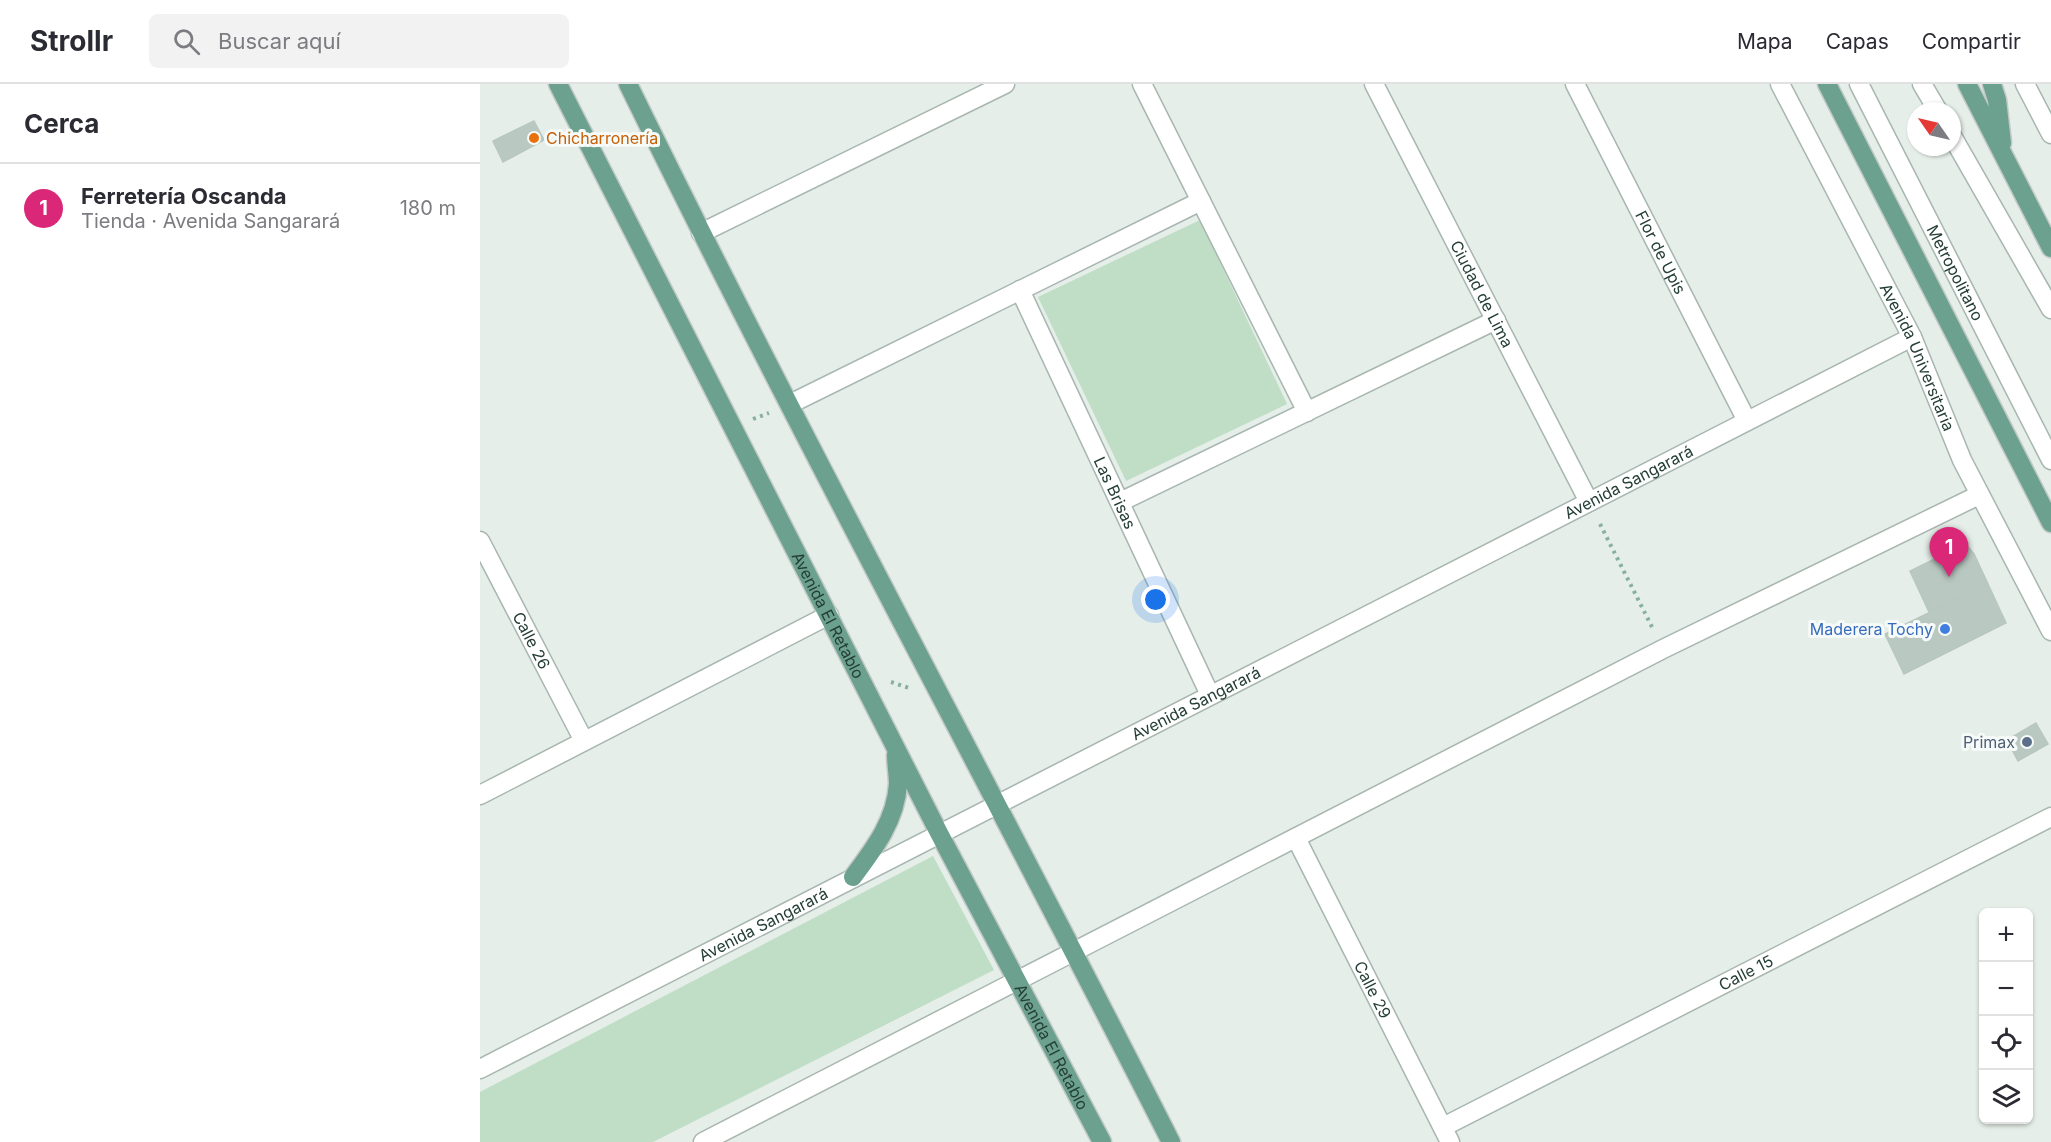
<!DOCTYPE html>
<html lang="es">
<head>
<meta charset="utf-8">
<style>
  body { margin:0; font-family:Inter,sans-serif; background:#f2f2f3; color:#2b2b33 }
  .controls { position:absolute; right:18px; bottom:18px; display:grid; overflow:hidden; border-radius:9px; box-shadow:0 2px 4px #0004 }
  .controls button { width:54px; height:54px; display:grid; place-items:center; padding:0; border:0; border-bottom:2px solid #e1e1e2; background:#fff; color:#2b2b33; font:30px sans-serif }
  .compass { position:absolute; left:1427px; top:18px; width:54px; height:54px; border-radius:50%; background:#fff; box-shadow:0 2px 4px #0004; rotate:304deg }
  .you { position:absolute; left:676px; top:516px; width:21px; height:21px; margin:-15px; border:4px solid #fff; border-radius:50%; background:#1a73e8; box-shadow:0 0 0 9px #1a73e833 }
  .badge { display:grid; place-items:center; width:39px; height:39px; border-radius:50%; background:#db2777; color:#fff; font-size:20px; font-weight:700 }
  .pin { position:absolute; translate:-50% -50px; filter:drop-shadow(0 2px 3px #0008) }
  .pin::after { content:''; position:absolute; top:32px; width:21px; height:18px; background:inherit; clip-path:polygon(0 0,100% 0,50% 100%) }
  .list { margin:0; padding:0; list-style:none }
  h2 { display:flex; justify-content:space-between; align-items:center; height:78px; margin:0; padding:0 24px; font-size:26px }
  h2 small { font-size:20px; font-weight:400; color:#7c7c81 }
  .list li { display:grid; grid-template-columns:39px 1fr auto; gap:18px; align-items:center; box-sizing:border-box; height:90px; padding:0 24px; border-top:2px solid #e1e1e2 }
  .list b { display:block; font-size:22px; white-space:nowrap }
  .list p { margin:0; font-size:20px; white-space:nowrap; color:#7c7c81 }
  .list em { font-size:20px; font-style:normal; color:#7c7c81 }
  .icon { flex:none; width:33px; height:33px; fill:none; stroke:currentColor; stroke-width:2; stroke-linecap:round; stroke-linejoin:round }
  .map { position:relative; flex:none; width:1571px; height:1058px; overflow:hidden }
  header { display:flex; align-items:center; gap:36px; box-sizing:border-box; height:84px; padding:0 30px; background:#fff; border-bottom:2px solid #e1e1e2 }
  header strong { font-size:28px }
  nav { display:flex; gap:33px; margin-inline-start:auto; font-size:21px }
  .search { width:420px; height:54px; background:#f2f2f3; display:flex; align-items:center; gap:15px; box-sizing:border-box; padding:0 21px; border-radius:9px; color:#7c7c81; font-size:22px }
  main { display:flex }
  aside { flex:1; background:#fff }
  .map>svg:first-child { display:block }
</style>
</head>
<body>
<header>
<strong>Strollr</strong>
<div class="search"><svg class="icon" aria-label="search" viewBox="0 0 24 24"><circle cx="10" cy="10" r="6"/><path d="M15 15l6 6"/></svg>Buscar aquí</div>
<nav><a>Mapa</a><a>Capas</a><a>Compartir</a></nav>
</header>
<main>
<aside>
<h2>Cerca<small></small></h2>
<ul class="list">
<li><span class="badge">1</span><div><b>Ferretería Oscanda</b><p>Tienda · Avenida Sangarará</p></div><em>180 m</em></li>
</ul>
</aside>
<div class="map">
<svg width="1571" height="1058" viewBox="0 0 1571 1058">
  <rect width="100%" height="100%" fill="#e5eee9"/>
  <!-- green -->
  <path fill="#bfdec5" d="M720,136L807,320L646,397L558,213Z
    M453,772L514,886L173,1058H0V1008Z"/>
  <!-- building -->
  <path fill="#bac8c2" stroke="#b8c7bf" stroke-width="1.5" d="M54,37L64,56L23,78L13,57Z
    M1481,462L1489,464L1494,470L1508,500L1449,528L1430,487Z
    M1508,500L1526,539L1424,590L1405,550Z
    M1556,639L1568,660L1538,677L1527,656Z"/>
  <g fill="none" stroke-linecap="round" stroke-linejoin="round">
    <defs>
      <g id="minor">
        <path d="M662,0L827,328"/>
        <path id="s1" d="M894,0L1109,418"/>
        <path id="s2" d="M1095,0L1267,337"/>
        <path id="s3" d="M1300,0L1432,253L1482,376L1571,547"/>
        <path id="s4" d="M1379,0L1571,376"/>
        <path d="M1442,0L1458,27"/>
        <path d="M1545,0L1571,50"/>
        <path d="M1472,52L1571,225"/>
        <path d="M221,149L525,0"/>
        <path id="s5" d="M540,206L730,611"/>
        <path d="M310,320L721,117"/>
        <path d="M640,418L1016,236"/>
        <path id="s6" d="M0,457L104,657"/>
        <path d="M0,711L349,531"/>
        <path id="s7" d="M816,754L970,1058"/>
        <path id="s8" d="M0,985L1432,253"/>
        <path id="s9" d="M963,1043L1571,733"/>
        <path d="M223,1058L1183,565L1499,411"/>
      </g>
      <g id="major">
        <path id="s10" d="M78,0L459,749L622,1058"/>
        <path d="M148,0C322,356 512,705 691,1058"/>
        <path d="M1347,0L1571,439"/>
        <path d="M1487,0L1571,164"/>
        <path d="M1512,0L1517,16L1522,59"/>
        <path d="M373,793C394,765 416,736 418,700C418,690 416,680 416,671"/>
      </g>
    </defs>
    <!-- minor casing -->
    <use href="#minor" stroke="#a8b6b0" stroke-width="21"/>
    <!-- major casing -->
    <use href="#major" stroke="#c2c9c7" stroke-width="21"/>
    <!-- path -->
    <path stroke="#87b0a0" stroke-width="4" stroke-dasharray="3 4.5" stroke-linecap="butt" d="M273,335L289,329
      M1120,440L1172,543
      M411,598L429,604"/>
    <!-- minor -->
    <use href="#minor" stroke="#fff" stroke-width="18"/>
    <!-- major -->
    <use href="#major" stroke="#6ca18f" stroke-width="18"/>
  </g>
  <!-- markers -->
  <circle fill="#e8710a" stroke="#f6faf8" stroke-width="2" cx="54" cy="54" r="6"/>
  <circle fill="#3f7fe0" stroke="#f6faf8" stroke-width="2" cx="1465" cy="545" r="6"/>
  <circle fill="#5c6f8a" stroke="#f6faf8" stroke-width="2" cx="1547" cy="658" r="6"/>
  <g text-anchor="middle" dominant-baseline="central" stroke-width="6" stroke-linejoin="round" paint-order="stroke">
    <!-- food labels -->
    <g font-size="16" fill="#c56008" stroke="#f6faf8" text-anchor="start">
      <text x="66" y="54">Chicharronería</text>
    </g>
    <!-- street labels -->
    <g font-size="16" fill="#253f36" stroke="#f6faf8">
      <text stroke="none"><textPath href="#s2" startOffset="189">Flor de Upis</textPath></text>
      <text stroke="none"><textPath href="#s4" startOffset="212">Metropolitano</textPath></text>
      <text stroke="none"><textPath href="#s1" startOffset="236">Ciudad de Lima</textPath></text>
      <text stroke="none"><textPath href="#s3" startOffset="306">Avenida Universitaria</textPath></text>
      <text stroke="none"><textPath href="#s8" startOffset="1290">Avenida Sangarará</textPath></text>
      <text stroke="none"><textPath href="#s5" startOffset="224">Las Brisas</textPath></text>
      <text stroke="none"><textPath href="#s10" startOffset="596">Avenida El Retablo</textPath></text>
      <text stroke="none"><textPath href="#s6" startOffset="112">Calle 26</textPath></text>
      <text stroke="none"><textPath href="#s8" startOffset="804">Avenida Sangarará</textPath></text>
      <text stroke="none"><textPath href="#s8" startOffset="318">Avenida Sangarará</textPath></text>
      <text stroke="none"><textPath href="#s9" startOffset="340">Calle 15</textPath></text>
      <text stroke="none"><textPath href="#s7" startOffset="170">Calle 29</textPath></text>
      <text stroke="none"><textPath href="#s10" startOffset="1082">Avenida El Retablo</textPath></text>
    </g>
    <!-- shop labels -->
    <g font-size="16" fill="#366cbe" stroke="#f6faf8" text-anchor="end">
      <text x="1453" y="545">Maderera Tochy</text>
    </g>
    <!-- service labels -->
    <g font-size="16" fill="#4e5e75" stroke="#f6faf8" text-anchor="end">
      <text x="1535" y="658">Primax</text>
    </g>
  </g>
</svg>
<div class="controls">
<button>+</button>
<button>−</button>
<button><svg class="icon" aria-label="locate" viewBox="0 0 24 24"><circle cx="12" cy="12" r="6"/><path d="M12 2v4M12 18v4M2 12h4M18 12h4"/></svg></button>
<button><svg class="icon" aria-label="layers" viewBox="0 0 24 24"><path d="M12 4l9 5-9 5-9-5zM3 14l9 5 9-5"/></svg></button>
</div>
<svg class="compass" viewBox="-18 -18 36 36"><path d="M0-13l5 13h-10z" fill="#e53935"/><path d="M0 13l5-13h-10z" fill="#7c7c81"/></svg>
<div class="you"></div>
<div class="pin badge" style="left:1469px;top:493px">1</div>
</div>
</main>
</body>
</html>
